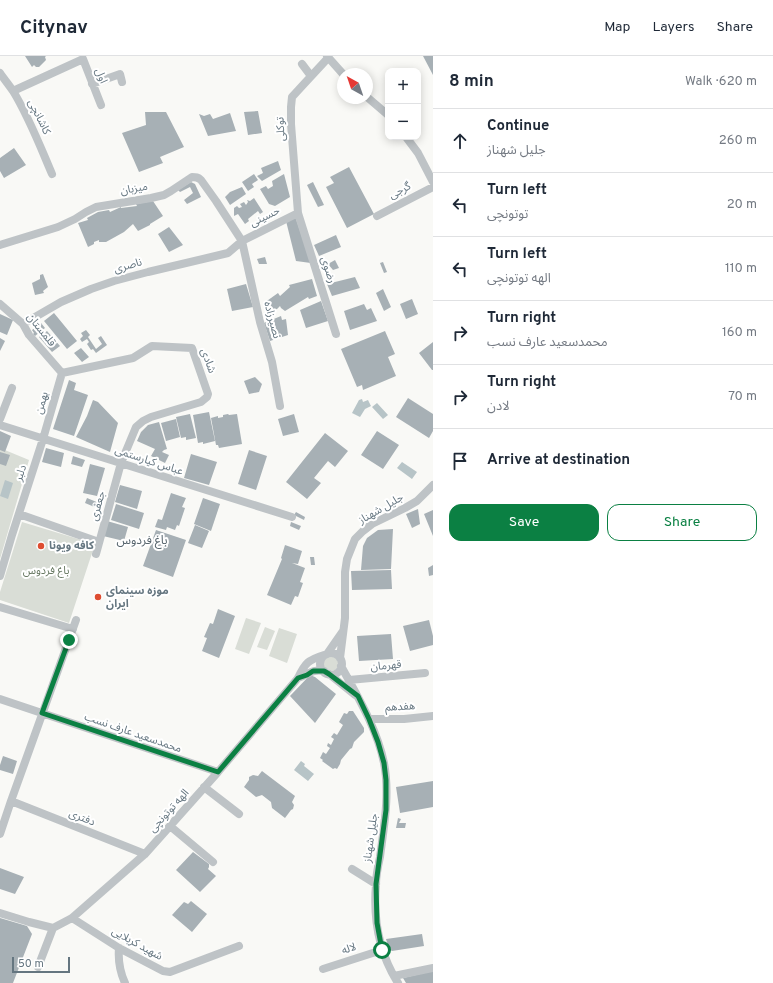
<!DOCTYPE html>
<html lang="en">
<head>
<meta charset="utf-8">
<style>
  body { margin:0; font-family:Overpass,"Noto Sans Arabic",sans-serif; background:#f6f6f7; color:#1f2937 }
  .controls { position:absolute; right:12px; top:12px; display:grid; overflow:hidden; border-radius:8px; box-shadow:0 2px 10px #0003 }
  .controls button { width:36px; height:36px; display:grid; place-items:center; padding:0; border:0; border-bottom:1px solid #e0e1e3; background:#fff; color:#1f2937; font:20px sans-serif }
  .compass { position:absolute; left:337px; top:12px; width:36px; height:36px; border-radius:50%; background:#fff; box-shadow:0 2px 10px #0003; rotate:320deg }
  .scale { position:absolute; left:12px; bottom:10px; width:58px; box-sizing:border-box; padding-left:4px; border:2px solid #657680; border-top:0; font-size:11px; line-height:14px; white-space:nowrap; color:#657680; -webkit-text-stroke:3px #fff; paint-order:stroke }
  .stop { position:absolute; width:12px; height:12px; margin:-9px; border:3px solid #0b8043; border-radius:50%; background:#fff }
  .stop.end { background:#0b8043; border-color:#fff; box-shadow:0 1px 4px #0008 }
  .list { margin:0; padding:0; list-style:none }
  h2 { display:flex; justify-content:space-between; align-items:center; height:52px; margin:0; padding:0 16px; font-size:17px }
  h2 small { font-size:13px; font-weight:400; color:#747a83 }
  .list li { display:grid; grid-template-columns:26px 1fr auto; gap:12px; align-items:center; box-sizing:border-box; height:64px; padding:0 16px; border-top:1px solid #e0e1e3 }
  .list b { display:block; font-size:15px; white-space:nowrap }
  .list p { margin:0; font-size:13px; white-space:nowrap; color:#747a83 }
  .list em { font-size:13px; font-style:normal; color:#747a83 }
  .actions { display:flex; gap:8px; padding:12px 16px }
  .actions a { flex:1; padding:9px 0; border:1px solid #0b8043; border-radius:12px; text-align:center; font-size:14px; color:#0b8043 }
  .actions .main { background:#0b8043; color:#fff }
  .icon { flex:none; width:22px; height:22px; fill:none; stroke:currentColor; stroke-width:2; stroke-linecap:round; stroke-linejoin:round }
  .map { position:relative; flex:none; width:433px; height:927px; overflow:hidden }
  header { display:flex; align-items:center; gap:24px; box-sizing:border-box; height:56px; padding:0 20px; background:#fff; border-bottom:1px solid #e0e1e3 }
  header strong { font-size:19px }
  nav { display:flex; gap:22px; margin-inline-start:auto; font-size:14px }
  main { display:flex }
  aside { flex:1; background:#fff }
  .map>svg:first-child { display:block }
</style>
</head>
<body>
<header>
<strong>Citynav</strong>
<nav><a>Map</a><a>Layers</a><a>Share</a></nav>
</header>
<main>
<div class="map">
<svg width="433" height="927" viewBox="0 0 433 927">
  <rect width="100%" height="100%" fill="#f9f9f6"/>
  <!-- green -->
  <path fill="#d9ddd6" d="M0,392L29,404L0,503Z
    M22,466L95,488L69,567L0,544V536Z
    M246,562L261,567L249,598L235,593Z
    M265,571L275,575L267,594L257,591Z
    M279,572L297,578L287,607L269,600Z
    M323 607a8 8 0 1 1 16 0a8 8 0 1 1-16 0Z"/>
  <!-- water -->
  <path fill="#b7c4c7" d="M362,343L363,346L368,344L371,350L365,353L360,361L352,357L359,344Z
    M377,347L388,359L383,363L372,351Z
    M402,406L417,416L412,423L397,412Z
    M5,424L13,427L8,443L0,440Z
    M301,705L305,708L304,710L314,718L308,725L294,714Z"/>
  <!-- building -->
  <path fill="#a7b0b5" d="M25,0H46L45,1L46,4L39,11H36L34,9L32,11Z
    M423,0H433V19Z
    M258,55L262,77L248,79L244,56Z
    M145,56H166L184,91L160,101L163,107L139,116L122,77L146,69Z
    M230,57L236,75L208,80L199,58L204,60L210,58L213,63Z
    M14,92L26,109L4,122L0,115V102Z
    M278,105L281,114L262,125L257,120L263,117L261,112Z
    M349,111L374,158L347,172L326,131L334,127L330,121Z
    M254,118L258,124L252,128L254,131L248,135L242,126Z
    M284,118L290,141L275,150L269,148L260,133L266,130L268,133L273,130L272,125Z
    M191,126L195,128L201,141L187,148L184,144L193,137L190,131L180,136L178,134Z
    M313,126L324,149L318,151L307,129Z
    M242,131L246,138L230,149L225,141L230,136Z
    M254,142L263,156L260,158L258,155L248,163L249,165L245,168L238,158L234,160V152L237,150L239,152L242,151L240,148L244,146L246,149L248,146L247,144L250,145Z
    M153,145L163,160L150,168V169L138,175L133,168L124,176L106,186H99V184L94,186V188L88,191L78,167L88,164L87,162L98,156L109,154L110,156L121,151V152L137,150L136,148Z
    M295,160L311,207L296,205L286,165Z
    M169,171L183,189L169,196L158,178Z
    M336,179L341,191L319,200L314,189Z
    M265,201L267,208H259L257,203Z
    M335,204L339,212L333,214L328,208Z
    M383,206L387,216L384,217L380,207Z
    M43,218L48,231L43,235L44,237L35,239L32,227L40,223V219Z
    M355,221L360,232L332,240L327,228Z
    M312,223L317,240L309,243L308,241L285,255L281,252L280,250L277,253L271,255L264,247L278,237L280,240L290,231L289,229Z
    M246,228L253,251L232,255L227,233Z
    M383,233L391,251L384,255L376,237Z
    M412,243L418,258L406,263L400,248Z
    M321,245L328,265L306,272L300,254Z
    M364,248L367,254L371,252L377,265L350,274L344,255Z
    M54,257L77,285L67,293L44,265Z
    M0,258L13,264L7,279L0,276Z
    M281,260L282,264L286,263L288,279L270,285L264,267Z
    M41,267L45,272L35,280L33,278L34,277L32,274Z
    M86,274L90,279L88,281L96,293L102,288L98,282L101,280L107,289L96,297L93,293L91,294L87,288L89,286L87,283L82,286L80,283L83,280L81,277Z
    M47,275L60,290L52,296L39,281Z
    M385,275L395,298L388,301L396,320L363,334L362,329L357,331L341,293Z
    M0,282L5,285L0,295Z
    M433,286V314H432L419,297Z
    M81,292L89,301L82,306L74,297Z
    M255,321L262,328L259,336L249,338L244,325Z
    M69,324L76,327L74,334L88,339L74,380L53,373Z
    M408,342L433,358V375L429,382L396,361Z
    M93,344L98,346L118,367L110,396L76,381L87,360Z
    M209,356L215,385L203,388V386L198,387L193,359Z
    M190,358L196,382L186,384V381L181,382L176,361Z
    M228,358L229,359L237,358L242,388L219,392L218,389H216L211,362L218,360V362L223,361V359Z
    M294,358L299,376L283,380L278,363Z
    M176,363L180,381L166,385L161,367Z
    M159,366L167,393L164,394L162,396L169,399L165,407L151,400L155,393L137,385L141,376L148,369Z
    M0,375L11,380L5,396L0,394Z
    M377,375L399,389L383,413L361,399Z
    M325,377L348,395L335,411L328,405L314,422L321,427L307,443L286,426Z
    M46,392L64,397L61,411L42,406Z
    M249,394L267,400L256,434L238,428Z
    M0,396L10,399L6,410L0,408Z
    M191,398L217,406L209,429L184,422Z
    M73,400L85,404L82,411L71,408Z
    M90,408L105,412L97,440L83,437Z
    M120,429L142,435L137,453L115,446Z
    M171,437L186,442L182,451L185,452L179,470L177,469L175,474L167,471L166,474L155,471L158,463L162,464Z
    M87,442L99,447L97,452L85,447Z
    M203,442L220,448L211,475L194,468Z
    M116,448L144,457L139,473L111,464Z
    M418,453L420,468L412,472L406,458Z
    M433,454V480L424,458Z
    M296,456L305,461L304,464L294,459Z
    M107,465L128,471L124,485L103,480Z
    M291,466L301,470L299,474L290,470Z
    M195,469L209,475L202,492L188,487Z
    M393,473L391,513L361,514L363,490L367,482L378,474Z
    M156,474L186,484L173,521L143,510Z
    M285,489L302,495L298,508L292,507L305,512L300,526L303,527L298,541L295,540L291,549L267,539L282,503L281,502Z
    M310,501H314L315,509H311Z
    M433,509V519L429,520L428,512Z
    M391,514L392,533L352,534L351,515Z
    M218,553L235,560L219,602L202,595L207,582L204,581L210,567L213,568Z
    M429,564L433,580V589L410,595L403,570Z
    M391,578L393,603L359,605L357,580Z
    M310,619L315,621L336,638L315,667L290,640Z
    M349,655H353L364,672V676L354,686L352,692L350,693L341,704L340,708L337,713L335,712L333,713L322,705L323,704L320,702L323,696L326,698L330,692L327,690L328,687L331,689L334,683L331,681L334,677L337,679L343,669L339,666L344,657L347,658Z
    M3,700L17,705L13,718L0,714V709Z
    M262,715L295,740L292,746L294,749L293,753L291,754L285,762L272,752L271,746L262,739L256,741L244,731L249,724V721L253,719L258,720Z
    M433,725V751L400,757L396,731Z
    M398,762L401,763L399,767H406L405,772H396Z
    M193,796L209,808V811L208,813L216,820L200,836L176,814Z
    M0,812L24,821L15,838L0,833Z
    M191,845L207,858L192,876L172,859L184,846L188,848Z
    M0,862L27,870L32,878L13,927H0Z
    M422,878L424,890L392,895L389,893L386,883Z
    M433,915V927H406L403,922Z"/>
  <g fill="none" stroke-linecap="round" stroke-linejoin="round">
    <!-- minor -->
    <path stroke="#bec3c6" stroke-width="8" d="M327,0L343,18
      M328,2L303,29L292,41L291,51V68L298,157L336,278
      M302,8L311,20
      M0,17C4,23 9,29 13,35C29,61 40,90 52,118
      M92,28L120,18L122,26
      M13,35L83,3L101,49
      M367,41L388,59
      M406,81L418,97L433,126
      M377,160L433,131
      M0,189L58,171L75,163L86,156L96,151L151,142L164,139L171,135L192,121C196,121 198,121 201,124L216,145L242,185L260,266L272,306L280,350
      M0,248L23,268L29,279L62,317
      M23,268L61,246L91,233L114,225L148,216L228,197L242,185L298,157
      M62,317L133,302L152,290L192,292L208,338L207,341L201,346L151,361L143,365L136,371L121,407L96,498
      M0,363L12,332
      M0,369L292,461
      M19,458L99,486
      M0,520L12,479L43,383L62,317
      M0,551L73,573
      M320 608a11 11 0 1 1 22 0a11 11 0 1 1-22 0Z
      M327,598L343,575
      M340,602L345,562V516L347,503L355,483L363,475L372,468L405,452L417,445L433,429
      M341,610C358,641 377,673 384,707C390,738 384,770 380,801C378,810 376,819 376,828C373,863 379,897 398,927
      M329,618L355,639
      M298,622C309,618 312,613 324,615
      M349,624L425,617
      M0,643L218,716
      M369,663H404L433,660
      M204,731L239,758
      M11,745L145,798
      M170,770L213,806
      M0,778L11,745L76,564
      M352,813L376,828
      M0,857L29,866L53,872L72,862L145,798L218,716L298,622C305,607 308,604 324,599
      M72,862L119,892L163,915L170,916L239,890
      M119,892C118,904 120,916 125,927
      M38,911L53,872
      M323,913L382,894
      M394,920L433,912"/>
  </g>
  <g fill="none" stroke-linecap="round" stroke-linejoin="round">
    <!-- route -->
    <path stroke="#0b8043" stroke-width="5" d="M69,584L42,657L218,716L298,622L307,619L313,615H324L329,618L358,640L369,663L378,686L384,707L386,724V754L376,828L377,867L382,894"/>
  </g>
  <!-- markers -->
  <g fill="#de4d31" stroke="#fff" stroke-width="1.5">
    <circle cx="41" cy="490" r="4"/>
    <circle cx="98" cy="541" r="4"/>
  </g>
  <g text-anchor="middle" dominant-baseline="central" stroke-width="4" stroke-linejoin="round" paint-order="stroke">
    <!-- street labels -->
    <g font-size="11" fill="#657680" stroke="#fff">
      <text transform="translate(101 20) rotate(68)">اول</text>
      <text transform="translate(39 61) rotate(64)">کاشانچی</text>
      <text transform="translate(281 73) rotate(-93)">توکلی</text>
      <text transform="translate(134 133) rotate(-10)">میزبان</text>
      <text transform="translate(400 135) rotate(-28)">گرجی</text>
      <text transform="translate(265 161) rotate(-26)">حسینی</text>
      <text transform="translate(128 210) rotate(-16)">ناصری</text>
      <text transform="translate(328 214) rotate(72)">رضوى</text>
      <text transform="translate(272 264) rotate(75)">نصیرزاده</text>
      <text transform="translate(41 274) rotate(51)">قلمستان</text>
      <text transform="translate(208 305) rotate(70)">شادی</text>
      <text transform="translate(42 347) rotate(-74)">بهمن</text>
      <text transform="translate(149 405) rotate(18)">عباس کیارستمی</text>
      <text transform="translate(21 417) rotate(-72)">دلبر</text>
      <text transform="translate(98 450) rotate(-74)">جعفری</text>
      <text transform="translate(381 453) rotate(-30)">جلیل شهناز</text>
      <text transform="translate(386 610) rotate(-5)">قهرمان</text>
      <text transform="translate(400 651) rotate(-3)">هفدهم</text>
      <text transform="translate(133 677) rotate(19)">محمدسعید عارف نسب</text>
      <text transform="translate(169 755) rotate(-48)">الهه توتونچی</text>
      <text transform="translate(82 762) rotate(22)">دفتری</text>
      <text transform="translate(371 782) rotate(-82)">جلیل شهناز</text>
      <text transform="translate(137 888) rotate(29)">شهید کربلایی</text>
      <text transform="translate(349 893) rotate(-18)">لاله</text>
    </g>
    <!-- poi labels -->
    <g font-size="11" font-weight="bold" fill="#657680" stroke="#fff" text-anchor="start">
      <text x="49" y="490">کافه ویونا</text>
      <text x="106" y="535">موزه سینمای<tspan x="106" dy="13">ایران</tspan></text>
    </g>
    <!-- park labels -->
    <g font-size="11" fill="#687963" stroke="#fff">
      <text x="46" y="515">باغ فردوس</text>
    </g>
    <!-- neighbourhood labels -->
    <g font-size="12" fill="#56646c" stroke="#fff">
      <text x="142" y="485">باغ فردوس</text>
    </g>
  </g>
</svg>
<div class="controls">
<button>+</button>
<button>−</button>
</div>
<svg class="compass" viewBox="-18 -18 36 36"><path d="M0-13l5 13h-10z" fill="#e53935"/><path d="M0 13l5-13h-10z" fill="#747a83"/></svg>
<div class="scale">50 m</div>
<div class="stop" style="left:382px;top:894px"></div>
<div class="stop end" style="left:69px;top:584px"></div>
</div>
<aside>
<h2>8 min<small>Walk · 620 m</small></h2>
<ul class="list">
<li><svg class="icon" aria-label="ahead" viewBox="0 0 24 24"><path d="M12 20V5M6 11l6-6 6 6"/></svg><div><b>Continue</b><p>جلیل شهناز</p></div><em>260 m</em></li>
<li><svg class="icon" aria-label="left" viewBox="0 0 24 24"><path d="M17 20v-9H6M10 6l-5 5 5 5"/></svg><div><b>Turn left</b><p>توتونچی</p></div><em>20 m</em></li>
<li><svg class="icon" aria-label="left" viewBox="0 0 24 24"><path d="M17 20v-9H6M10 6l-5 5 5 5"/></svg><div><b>Turn left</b><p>الهه توتونچی</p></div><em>110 m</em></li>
<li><svg class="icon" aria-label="right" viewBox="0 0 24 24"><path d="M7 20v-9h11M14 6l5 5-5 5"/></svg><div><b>Turn right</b><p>محمدسعید عارف نسب</p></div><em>160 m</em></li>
<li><svg class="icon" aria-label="right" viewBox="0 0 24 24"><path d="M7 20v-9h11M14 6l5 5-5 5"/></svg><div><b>Turn right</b><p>لادن</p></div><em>70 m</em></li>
<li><svg class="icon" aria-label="arrive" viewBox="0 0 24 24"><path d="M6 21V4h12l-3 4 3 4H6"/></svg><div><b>Arrive at destination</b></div></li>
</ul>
<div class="actions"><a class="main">Save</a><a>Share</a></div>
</aside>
</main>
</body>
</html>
